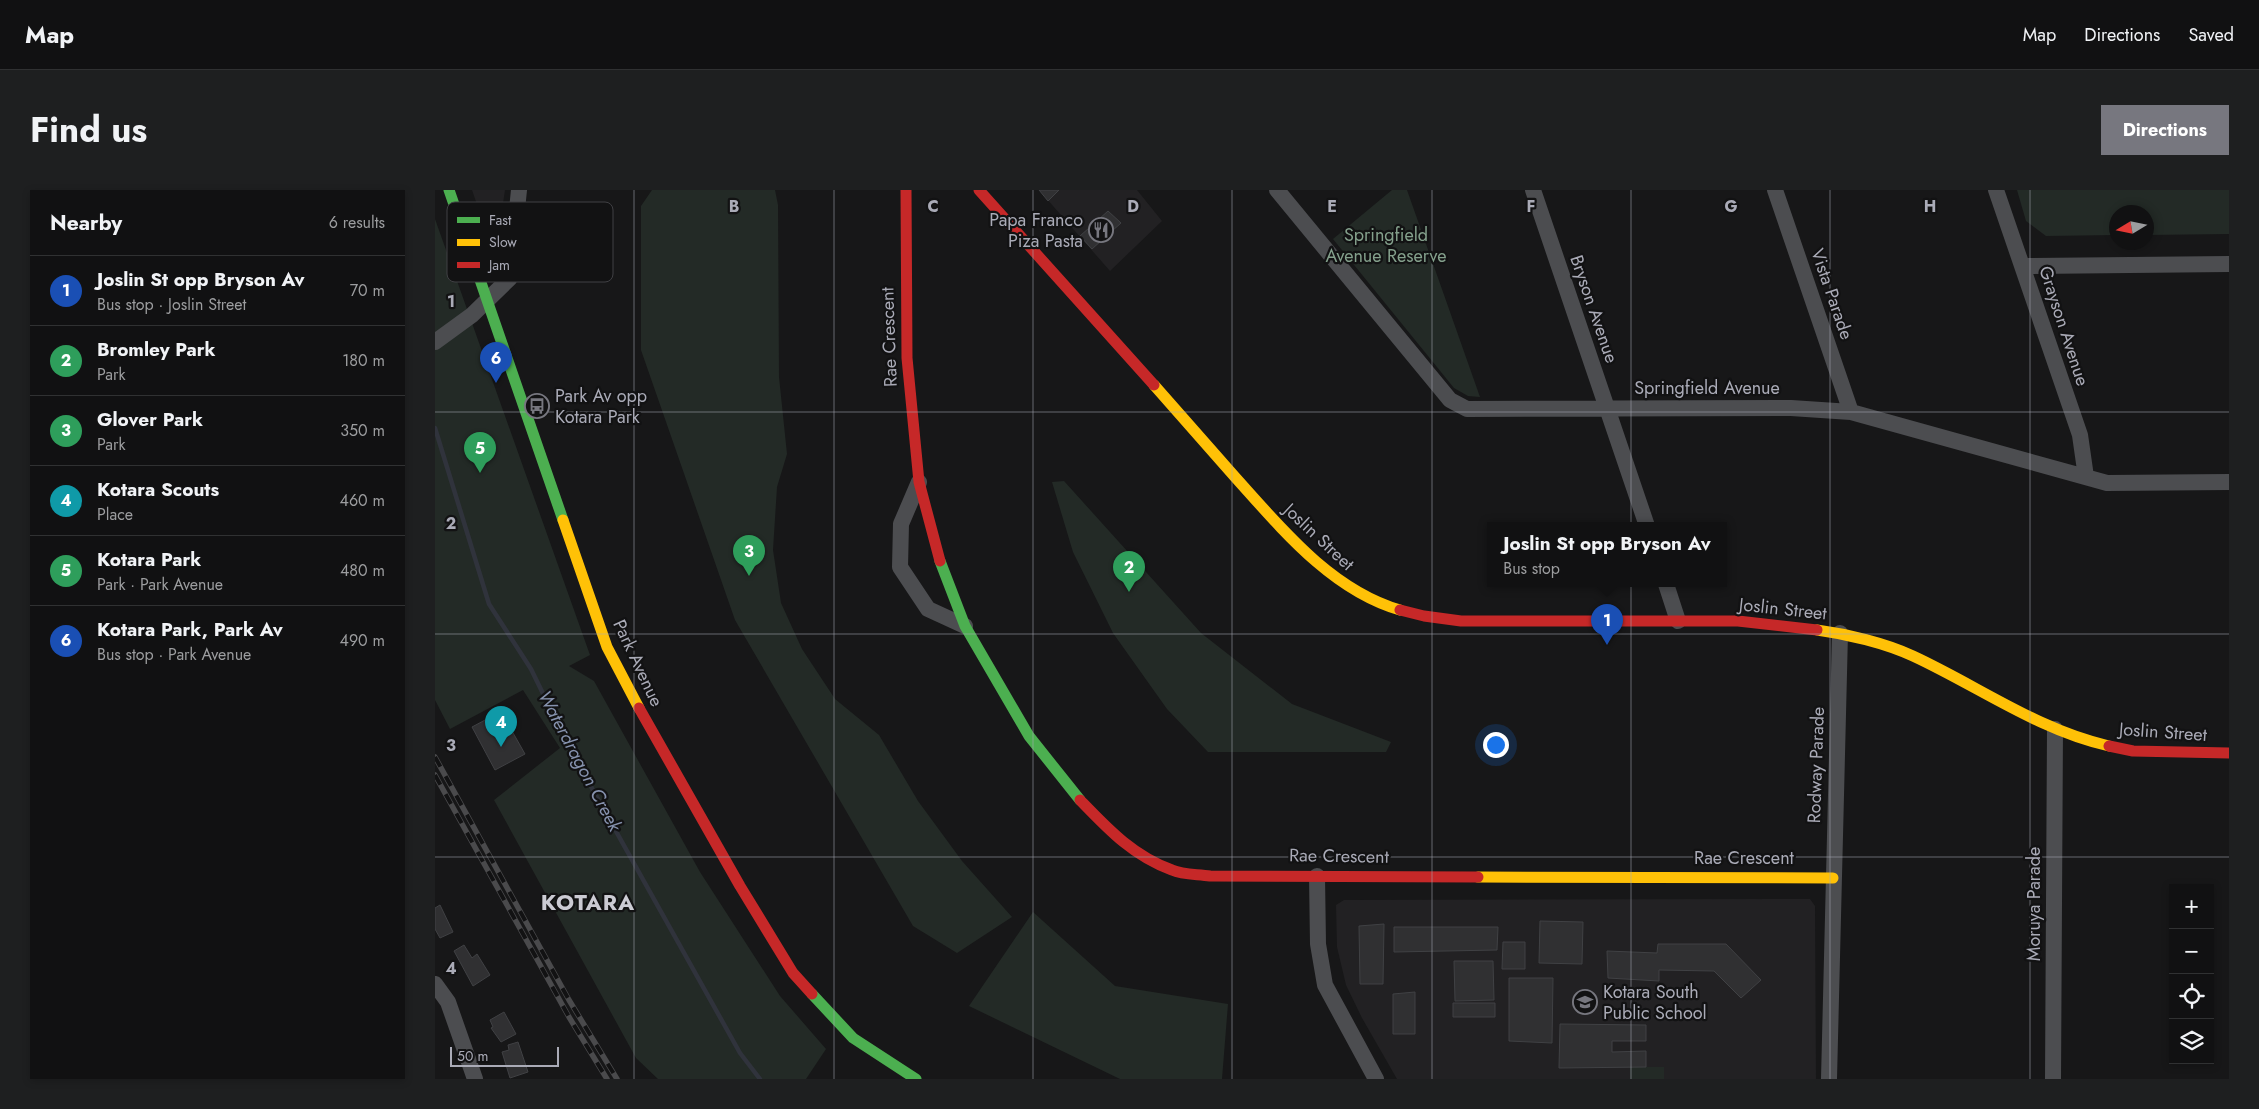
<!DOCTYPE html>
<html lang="en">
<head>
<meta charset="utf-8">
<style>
  body { margin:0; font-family:Jost,sans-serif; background:#1e1f20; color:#f1f3f6 }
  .controls { position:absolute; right:15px; bottom:15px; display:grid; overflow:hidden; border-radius:0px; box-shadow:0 2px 8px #0003 }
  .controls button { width:45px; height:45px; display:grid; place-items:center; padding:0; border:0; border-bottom:1px solid #303132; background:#111112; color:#f1f3f6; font:25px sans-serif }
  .compass { position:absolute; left:1674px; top:15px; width:45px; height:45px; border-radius:50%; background:#111112; box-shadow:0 2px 8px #0003; rotate:260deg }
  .scale { position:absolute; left:15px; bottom:12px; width:109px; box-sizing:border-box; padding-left:5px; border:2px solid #aaabb7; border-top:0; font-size:14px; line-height:18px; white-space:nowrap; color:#aaabb7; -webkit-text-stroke:4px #121213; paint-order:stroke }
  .you { position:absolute; left:1060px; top:554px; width:18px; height:18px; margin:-12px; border:4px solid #fff; border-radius:50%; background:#1a73e8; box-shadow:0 0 0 8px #1a73e833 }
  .badge { display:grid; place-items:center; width:32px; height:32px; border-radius:50%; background:#77777f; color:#fff; font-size:16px; font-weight:700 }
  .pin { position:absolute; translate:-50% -41px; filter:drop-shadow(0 1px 2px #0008) }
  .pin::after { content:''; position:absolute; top:26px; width:18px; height:15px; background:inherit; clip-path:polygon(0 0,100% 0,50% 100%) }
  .popup { position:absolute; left:1052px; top:332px; width:240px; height:65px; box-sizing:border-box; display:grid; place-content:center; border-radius:0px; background:#111112; filter:drop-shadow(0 1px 4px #0005); font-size:16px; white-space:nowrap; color:#9c9d9f }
  .popup b { font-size:19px; color:#f1f3f6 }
  .popup::after { content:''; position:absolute; left:50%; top:100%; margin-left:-10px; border:10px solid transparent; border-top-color:#111112 }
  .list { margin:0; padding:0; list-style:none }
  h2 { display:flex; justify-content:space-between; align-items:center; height:65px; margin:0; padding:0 20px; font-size:21px }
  h2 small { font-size:16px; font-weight:400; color:#9c9d9f }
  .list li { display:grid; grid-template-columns:32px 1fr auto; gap:15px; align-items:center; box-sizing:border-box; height:70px; padding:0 20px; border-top:1px solid #303132 }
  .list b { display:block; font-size:19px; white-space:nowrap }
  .list p { margin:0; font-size:16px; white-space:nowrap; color:#9c9d9f }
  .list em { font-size:16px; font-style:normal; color:#9c9d9f }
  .icon { flex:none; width:28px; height:28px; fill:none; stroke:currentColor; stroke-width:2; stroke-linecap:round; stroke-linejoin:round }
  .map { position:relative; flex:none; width:1794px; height:889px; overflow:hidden; border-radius:0px }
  header { display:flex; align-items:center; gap:30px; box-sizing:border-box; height:70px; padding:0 25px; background:#111112; border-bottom:1px solid #303132 }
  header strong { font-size:24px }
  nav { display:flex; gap:28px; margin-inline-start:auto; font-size:18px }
  .intro { display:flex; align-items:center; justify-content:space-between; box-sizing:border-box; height:120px; padding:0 30px }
  h1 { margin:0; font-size:35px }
  .button { padding:12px 22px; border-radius:0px; background:#77777f; color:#fff; font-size:18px; font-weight:700 }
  main { display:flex; gap:30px; padding:0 30px }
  aside { flex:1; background:#111112; border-radius:0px; box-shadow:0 2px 8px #0003 }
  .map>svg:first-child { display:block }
</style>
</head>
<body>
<header>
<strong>Map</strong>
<nav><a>Map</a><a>Directions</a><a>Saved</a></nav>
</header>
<div class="intro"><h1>Find us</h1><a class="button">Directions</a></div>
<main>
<aside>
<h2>Nearby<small>6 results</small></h2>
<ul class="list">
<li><span class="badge" style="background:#1a4fb4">1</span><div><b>Joslin St opp Bryson Av</b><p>Bus stop · Joslin Street</p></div><em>70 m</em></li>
<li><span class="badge" style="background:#2e9e5b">2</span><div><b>Bromley Park</b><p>Park</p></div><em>180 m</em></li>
<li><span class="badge" style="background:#2e9e5b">3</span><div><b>Glover Park</b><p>Park</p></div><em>350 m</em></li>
<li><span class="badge" style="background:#0f9aa8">4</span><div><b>Kotara Scouts</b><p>Place</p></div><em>460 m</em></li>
<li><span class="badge" style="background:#2e9e5b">5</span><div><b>Kotara Park</b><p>Park · Park Avenue</p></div><em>480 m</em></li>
<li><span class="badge" style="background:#1a4fb4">6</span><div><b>Kotara Park, Park Av</b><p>Bus stop · Park Avenue</p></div><em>490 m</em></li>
</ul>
</aside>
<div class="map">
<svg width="1794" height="889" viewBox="0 0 1794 889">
  <rect width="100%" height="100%" fill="#171718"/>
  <!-- built -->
  <path fill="#222123" d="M37,0H70L60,67Z
    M604,0H702L727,31L675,81Z
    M1375,709L1380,716L1381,889H962L927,828L911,795L902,757L901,715L909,710Z"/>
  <!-- green -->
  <path fill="#232a26" d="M217,0H340L343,15L344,187L352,264L342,297L338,360L346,413L367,459L400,509L444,545L483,611L527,671L577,727L522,763L478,736L300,430L206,160V16Z
    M957,0H972L1045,207L1033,206L1019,198L898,49Z
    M1582,0H1794V44L1712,45V22H1682L1681,45L1611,46L1591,31Z
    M0,29L155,465L134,476L159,491L265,682L345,806L391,859L371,889H223L201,868L59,610L125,558L88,500L15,539L0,510Z
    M629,291L766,443L857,514L956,552L951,562H773L732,519L678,443L638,362L617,292Z
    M598,722L680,796L793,814L787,889H685L534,816Z
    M1195,877H1229V889H1195Z"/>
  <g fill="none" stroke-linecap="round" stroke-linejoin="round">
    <!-- stream -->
    <path stroke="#30333c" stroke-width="4.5" d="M0,238L54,414L96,479L135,559L305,863L325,889"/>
  </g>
  <!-- building -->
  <path fill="#303032" stroke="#404144" d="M604,0H624L613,11Z
    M673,21L686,33L657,59L645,46Z
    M52,529L63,549L77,541L90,564L60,580L37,537Z
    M5,715L18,742L5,748L0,739V718Z
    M1105,731L1148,732L1147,774L1104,773Z
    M949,734L948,794H925L924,736Z
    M959,737H1063L1062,760L959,762Z
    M1068,752H1090V779H1067Z
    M1223,754H1291L1326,790L1306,808L1279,781L1224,780V791L1173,788L1172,761L1222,763Z
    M29,755L37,768L42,764L55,785L38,796L19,761Z
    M1019,771H1058L1059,810L1020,811Z
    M1074,788H1118L1117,853L1074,851Z
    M980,802V844H958V804Z
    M1018,813H1060V827H1018Z
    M69,822L81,844L66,852L56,838L58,837L55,830Z
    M1125,834L1211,835V851H1177V862L1211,861V877L1124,878Z
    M83,852L93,882L75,888L67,862L74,860L73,855Z"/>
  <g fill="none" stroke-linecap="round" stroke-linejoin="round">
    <!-- street -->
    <path stroke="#4c4d50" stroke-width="16" d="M842,0L1015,210L1032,219L1356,218L1416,222L1672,293L1794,292
      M1098,0L1212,336
      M1340,0L1416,222
      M1561,0L1645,245L1651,287
      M1588,76L1794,74
      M0,152L37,125L75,88L84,0
      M484,292L466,334L465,377L493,419L530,436
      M1231,394L1243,431
      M882,686L883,754L890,795L941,889
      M0,794L13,812L40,889
      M1394,889L1405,443
      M1618,889L1620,539"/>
    <!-- fast -->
    <path stroke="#4caf50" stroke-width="11" d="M14,0L128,330
      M505,371L530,436L594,546L645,610
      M377,804L418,848L481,889"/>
    <!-- slow -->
    <path stroke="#ffc107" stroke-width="11" d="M719,195C746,226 773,256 800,287C846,338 896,400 965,420
      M128,330L172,457L204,518
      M1382,440C1412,444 1450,453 1478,466C1543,496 1603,540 1674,556
      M1043,687L1398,688"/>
    <!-- jam -->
    <path stroke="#c62828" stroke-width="11" d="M471,0L472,168L484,292L505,371
      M544,0L719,195
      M965,420L989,426L1026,431H1303L1382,440
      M204,518L305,696L358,783L377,804
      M1674,556L1698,561L1794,563
      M645,610C673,639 698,666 737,680C748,685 763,684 775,686L1043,687"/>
    <defs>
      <path id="rail" d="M0,567L134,810L182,889
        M0,585L134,827L172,889"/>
    </defs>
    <!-- rail casing -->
    <use href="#rail" stroke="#4a4a4c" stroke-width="5.5"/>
    <!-- rail -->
    <use href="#rail" stroke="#121213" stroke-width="4" stroke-dasharray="11" stroke-linecap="butt"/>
  </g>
  <!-- grid -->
  <path fill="none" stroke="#aaabb7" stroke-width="1" stroke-opacity="0.55" d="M199,0V889M399,0V889M598,0V889M797,0V889M997,0V889M1196,0V889M1395,0V889M1595,0V889M0,222H1794M0,444H1794M0,667H1794"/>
  <!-- icons -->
  <defs>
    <symbol id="restaurant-ring" viewBox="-11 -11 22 22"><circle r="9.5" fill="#121213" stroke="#77777f" stroke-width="1.5"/><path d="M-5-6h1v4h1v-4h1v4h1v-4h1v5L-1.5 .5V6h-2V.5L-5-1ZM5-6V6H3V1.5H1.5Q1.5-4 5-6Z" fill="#77777f"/></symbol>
    <symbol id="bus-ring" viewBox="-11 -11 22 22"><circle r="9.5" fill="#121213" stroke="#77777f" stroke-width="1.5"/><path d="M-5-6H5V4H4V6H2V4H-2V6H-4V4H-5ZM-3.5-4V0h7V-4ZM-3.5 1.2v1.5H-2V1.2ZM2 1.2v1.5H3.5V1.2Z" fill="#77777f"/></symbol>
    <symbol id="school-ring" viewBox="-11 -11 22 22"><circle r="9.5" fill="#121213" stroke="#77777f" stroke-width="1.5"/><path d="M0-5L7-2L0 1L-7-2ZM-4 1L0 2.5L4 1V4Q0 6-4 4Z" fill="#77777f"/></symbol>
  </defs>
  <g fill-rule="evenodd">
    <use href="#restaurant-ring" x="652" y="26" width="28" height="28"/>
    <use href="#bus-ring" x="88" y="202" width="28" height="28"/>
    <use href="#school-ring" x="1136" y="798" width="28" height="28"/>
  </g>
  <g text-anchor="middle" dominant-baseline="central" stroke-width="4.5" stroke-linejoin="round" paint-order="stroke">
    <!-- poi labels -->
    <g font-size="18" fill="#aaabb7" stroke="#121213" text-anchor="start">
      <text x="648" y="30" text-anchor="end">Papa Franco<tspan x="648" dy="21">Piza Pasta</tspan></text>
      <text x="120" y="206">Park Av opp<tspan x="120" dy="21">Kotara Park</tspan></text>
      <text x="1168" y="802">Kotara South<tspan x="1168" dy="21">Public School</tspan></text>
    </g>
    <!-- park labels -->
    <g font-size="18" fill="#84a08c" stroke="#121213">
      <text x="951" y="45">Springfield<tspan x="951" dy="21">Avenue Reserve</tspan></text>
    </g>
    <!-- street labels -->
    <g font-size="18" fill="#aaabb7" stroke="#121213">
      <text transform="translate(1397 104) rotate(71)">Vista Parade</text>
      <text transform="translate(1159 119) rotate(71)">Bryson Avenue</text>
      <text transform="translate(1629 136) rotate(72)">Grayson Avenue</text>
      <text transform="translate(454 147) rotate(-92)">Rae Crescent</text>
      <text x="1272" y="198">Springfield Avenue</text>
      <text transform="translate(884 347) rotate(43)">Joslin Street</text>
      <text transform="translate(1348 419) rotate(6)">Joslin Street</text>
      <text transform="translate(203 473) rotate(65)">Park Avenue</text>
      <text transform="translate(1728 542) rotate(4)">Joslin Street</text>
      <text transform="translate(1381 575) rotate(-88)">Rodway Parade</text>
      <text transform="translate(904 666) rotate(1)">Rae Crescent</text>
      <text x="1309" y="668">Rae Crescent</text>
      <text transform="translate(1599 714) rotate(-90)">Moruya Parade</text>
    </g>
    <!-- water labels -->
    <g font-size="19" font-style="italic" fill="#8692ae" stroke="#121213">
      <text transform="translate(145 571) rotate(62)">Waterdragon Creek</text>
    </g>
    <!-- district labels -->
    <g font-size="22" font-weight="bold" letter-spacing="1" fill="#cbcbd3" stroke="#121213">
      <text x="153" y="712">KOTARA</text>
    </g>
  </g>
  <!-- legend -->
  <rect x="12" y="12" width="166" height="80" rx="8" fill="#121213" stroke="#404044" stroke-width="1"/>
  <rect x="22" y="27" width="23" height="6" fill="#4caf50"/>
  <rect x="22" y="49" width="23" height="7" fill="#ffc107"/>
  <rect x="22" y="72" width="23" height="6" fill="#c62828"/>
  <g font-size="14" fill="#aaabb7">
    <text x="54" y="35">Fast</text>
    <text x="54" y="57">Slow</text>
    <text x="54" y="80">Jam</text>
  </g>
  <g font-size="16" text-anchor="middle" font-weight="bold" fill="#aaabb7" stroke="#121213" stroke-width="4.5" stroke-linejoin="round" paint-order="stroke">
    <text x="299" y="22">B</text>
    <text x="498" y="22">C</text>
    <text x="698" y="22">D</text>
    <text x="897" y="22">E</text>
    <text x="1096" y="22">F</text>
    <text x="1296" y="22">G</text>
    <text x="1495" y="22">H</text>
    <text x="16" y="117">1</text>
    <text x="16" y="339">2</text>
    <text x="16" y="561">3</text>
    <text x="16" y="784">4</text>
  </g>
</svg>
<div class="controls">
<button>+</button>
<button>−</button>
<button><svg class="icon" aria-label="locate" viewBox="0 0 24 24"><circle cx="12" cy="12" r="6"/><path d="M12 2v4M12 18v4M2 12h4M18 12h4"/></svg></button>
<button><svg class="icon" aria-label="layers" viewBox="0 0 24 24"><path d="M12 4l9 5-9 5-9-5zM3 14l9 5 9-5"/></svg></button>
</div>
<svg class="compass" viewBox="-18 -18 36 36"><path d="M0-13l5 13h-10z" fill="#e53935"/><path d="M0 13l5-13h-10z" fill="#9c9d9f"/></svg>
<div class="scale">50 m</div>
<div class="you"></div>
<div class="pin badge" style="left:1172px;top:455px;background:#1a4fb4">1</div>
<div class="popup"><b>Joslin St opp Bryson Av</b>Bus stop</div>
<div class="pin badge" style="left:694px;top:402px;background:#2e9e5b">2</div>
<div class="pin badge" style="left:314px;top:386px;background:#2e9e5b">3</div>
<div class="pin badge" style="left:66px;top:557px;background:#0f9aa8">4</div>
<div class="pin badge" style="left:45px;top:283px;background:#2e9e5b">5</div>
<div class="pin badge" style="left:61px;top:193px;background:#1a4fb4">6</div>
</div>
</main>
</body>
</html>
